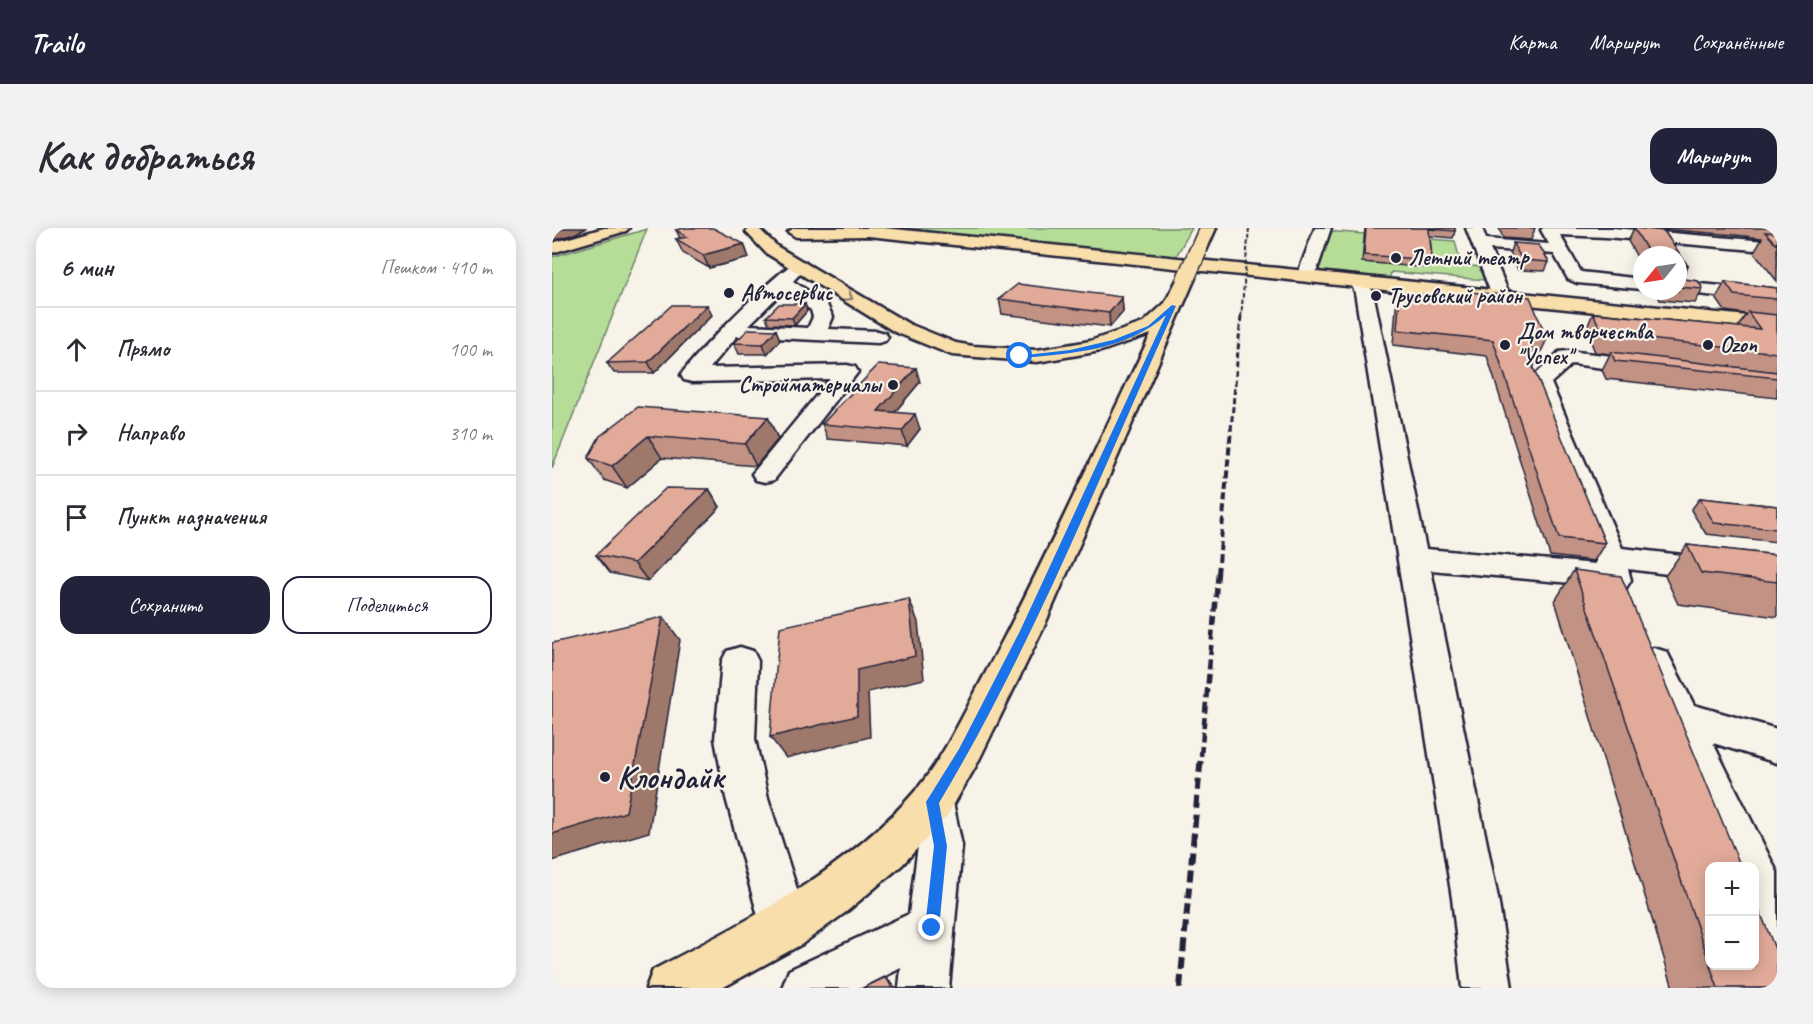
<!DOCTYPE html>
<html lang="ru">
<head>
<meta charset="utf-8">
<style>
  body { margin:0; font-family:Caveat,sans-serif; background:#f2f2f3; color:#2b2b33 }
  .controls { position:absolute; right:18px; bottom:18px; display:grid; overflow:hidden; border-radius:12px; box-shadow:0 3px 15px #0003 }
  .controls button { width:54px; height:54px; display:grid; place-items:center; padding:0; border:0; border-bottom:2px solid #e1e1e2; background:#fff; color:#2b2b33; font:30px sans-serif }
  .compass { position:absolute; left:1081px; top:18px; width:54px; height:54px; border-radius:50%; background:#fff; box-shadow:0 3px 15px #0003; rotate:240deg }
  .stop { position:absolute; width:18px; height:18px; margin:-14px; border:4px solid #1a73e8; border-radius:50%; background:#fff }
  .stop.end { background:#1a73e8; border-color:#fff; box-shadow:0 2px 6px #0008 }
  .list { margin:0; padding:0; list-style:none }
  h2 { display:flex; justify-content:space-between; align-items:center; height:78px; margin:0; padding:0 24px; font-size:26px }
  h2 small { font-size:20px; font-weight:400; color:#7c7c81 }
  .list li { display:grid; grid-template-columns:39px 1fr auto; gap:18px; align-items:center; box-sizing:border-box; height:84px; padding:0 24px; border-top:2px solid #e1e1e2 }
  .list b { display:block; font-size:22px; white-space:nowrap }
  .list em { font-size:20px; font-style:normal; color:#7c7c81 }
  .actions { display:flex; gap:12px; padding:18px 24px }
  .actions a { flex:1; padding:14px 0; border:2px solid #22223b; border-radius:18px; text-align:center; font-size:21px; color:#22223b }
  .actions .main { background:#22223b; color:#fff }
  .icon { flex:none; width:33px; height:33px; fill:none; stroke:currentColor; stroke-width:2; stroke-linecap:round; stroke-linejoin:round }
  .map { position:relative; flex:none; width:1225px; height:760px; overflow:hidden; border-radius:18px }
  header { display:flex; align-items:center; gap:36px; box-sizing:border-box; height:84px; padding:0 30px; background:#22223b; color:#fff }
  header strong { font-size:28px }
  nav { display:flex; gap:33px; margin-inline-start:auto; font-size:21px }
  .intro { display:flex; align-items:center; justify-content:space-between; box-sizing:border-box; height:144px; padding:0 36px }
  h1 { margin:0; font-size:42px }
  .button { padding:15px 27px; border-radius:18px; background:#22223b; color:#fff; font-size:21px; font-weight:700 }
  main { display:flex; gap:36px; padding:0 36px }
  aside { flex:1; background:#fff; border-radius:18px; box-shadow:0 3px 15px #0003 }
  .map>svg:first-child { display:block }
</style>
</head>
<body>
<header>
<strong>Trailo</strong>
<nav><a>Карта</a><a>Маршрут</a><a>Сохранённые</a></nav>
</header>
<div class="intro"><h1>Как добраться</h1><a class="button">Маршрут</a></div>
<main>
<aside>
<h2>6 мин<small>Пешком · 410 m</small></h2>
<ul class="list">
<li><svg class="icon" aria-label="ahead" viewBox="0 0 24 24"><path d="M12 20V5M6 11l6-6 6 6"/></svg><div><b>Прямо</b></div><em>100 m</em></li>
<li><svg class="icon" aria-label="right" viewBox="0 0 24 24"><path d="M7 20v-9h11M14 6l5 5-5 5"/></svg><div><b>Направо</b></div><em>310 m</em></li>
<li><svg class="icon" aria-label="arrive" viewBox="0 0 24 24"><path d="M6 21V4h12l-3 4 3 4H6"/></svg><div><b>Пункт назначения</b></div></li>
</ul>
<div class="actions"><a class="main">Сохранить</a><a>Поделиться</a></div>
</aside>
<div class="map">
<svg width="1225" height="760" viewBox="0 0 1225 760">
  <rect width="100%" height="100%" fill="#f7f3e8"/>
  <filter id="ink" filterUnits="userSpaceOnUse"><feTurbulence type="fractalNoise" baseFrequency=".0167" numOctaves="2"/><feDisplacementMap in="SourceGraphic" scale="12" xChannelSelector="R" yChannelSelector="G"/><feConvolveMatrix kernelMatrix="1 2 1 2 8 2 1 2 1" color-interpolation-filters="sRGB"/></filter>
  <g filter="url(#ink)">
    <!-- green -->
    <path fill="#b6dd98" stroke="#6c806a" stroke-width="1.5" d="M325,0H640L622,32Z
      M95,1L0,240V29Z
      M774,3L903,13L909,37L930,39L933,52L839,44L837,54L764,46Z"/>
    <g fill="none" stroke-linecap="round" stroke-linejoin="round">
      <defs>
        <path id="minor" d="M763,0H779L763,48L760,52H748L745,48Z
          M914,0H930L934,11L997,16L989,2L991,0H1061L1225,14V24L1054,9L1008,7L1029,44L1090,51V61L1025,55L1016,51L1002,26L938,21L958,68L956,72H942L940,68Z
          M247,33L253,34L255,38L241,53L274,75L281,89L276,101L326,103L333,105L336,109L333,113L326,115L185,108L158,140L295,137L303,139L306,144L222,252L213,254L204,252L200,246L278,151L140,154L132,152L129,147C142,127 230,37 247,33ZM231,63L259,82L261,89L256,100L197,97Z
          M807,49L813,50L821,64L874,321L1044,336V329L976,154L1007,124L1015,123L1098,132L1106,134L1109,139L1106,144L1098,146L1020,136L999,155L1070,320L1225,338V360L1076,341L1079,352L1074,360L1063,363L1051,358L879,342L946,670L960,760H910L900,670L803,64L798,54L801,50Z
          M1126,54L1225,63V75L1120,63H1126Z
          M188,419L201,423L206,433L203,511L216,570L257,699L250,716L233,723L216,716L209,699L174,570L163,511L170,433L175,423Z
          M1102,420L1115,424L1142,477L1225,501V535L1161,515L1225,644V718L1208,711L1202,698V638H1176L1084,434L1089,424Z
          M380,555L395,560L401,574L410,618L397,760H347L349,740L309,760H230L237,742L357,686L366,618L359,574L365,560Z"/>
        <path id="major" d="M52,0H77L74,3L0,25V15Z
          M242,0H332L1225,91V103L316,8L244,9L236,4Z
          M648,0H664L654,23L646,28L638,23Z
          M197,1H207L226,19L357,96L404,115L421,118L485,122L538,113L591,95L613,75L628,46H640L643,50L490,403L425,536L395,588L350,637L294,684L250,716L170,760H94L101,742C195,693 294,644 365,561C393,527 413,483 434,444C493,334 544,218 599,106L549,123L485,134L400,127L343,104L214,25L197,7L194,4Z"/>
      </defs>
      <!-- minor casing -->
      <use href="#minor" stroke="#22223b" stroke-width="5"/>
      <!-- major casing -->
      <use href="#major" stroke="#22223b" stroke-width="5"/>
      <!-- minor -->
      <use href="#minor" fill="#f7f3e8" fill-rule="evenodd"/>
      <!-- major -->
      <use href="#major" fill="#f8deab" fill-rule="evenodd"/>
      <!-- rail-far4 -->
      <path stroke="#22223b" stroke-width="2" stroke-dasharray="4.5 2" stroke-linecap="butt" d="M689,89L697,0"/>
      <!-- rail-far3 -->
      <path stroke="#22223b" stroke-width="3" stroke-dasharray="6 3" stroke-linecap="butt" d="M679,202L689,88"/>
      <!-- rail-far2 -->
      <path stroke="#22223b" stroke-width="4" stroke-dasharray="8 4" stroke-linecap="butt" d="M666,346L679,201"/>
      <!-- rail-far1 -->
      <path stroke="#22223b" stroke-width="4.5" stroke-dasharray="10 4.5" stroke-linecap="butt" d="M649,528L666,344"/>
      <!-- rail -->
      <path stroke="#22223b" stroke-width="6" stroke-dasharray="12 6" stroke-linecap="butt" d="M628,760L649,527"/>
      <defs>
        <path id="major-bridge" d="M634,50L646,23"/>
      </defs>
      <!-- major-bridge casing -->
      <use href="#major-bridge" stroke="#22223b" stroke-width="20" stroke-linecap="butt"/>
      <!-- major-bridge -->
      <use href="#major-bridge" stroke="#f8deab" stroke-width="17"/>
    </g>
    <!-- wall -->
    <path fill="#c29384" stroke="#22223b" stroke-width="1.5" d="M808,0H903V3L901,10L878,8L880,32L878,40L810,34L813,0Z
      M947,0H983L979,12L951,10Z
      M1082,0L1112,3L1136,38L1129,51L1146,53L1151,61L1143,75L1108,72L1104,63H1126V27H1090V38L1076,13Z
      M1097,0H1225V53L1202,24L1210,10L1184,7Z
      M124,2L192,16L197,30L157,40L131,25L124,11L128,10Z
      M961,15L997,34L993,43L966,42L958,24Z
      M1173,54L1225,60V170L1054,151L1050,142L1058,126L1043,124L1034,102L1041,85L1186,99L1194,86L1173,83L1164,70Z
      M916,64L995,111L988,126L981,125L984,133L981,141L1053,315L1042,333L998,328L935,128L841,117L844,79L848,65L914,71Z
      M570,69L571,84L558,99L450,86L447,71Z
      M253,76L255,83L243,97L217,96L214,89Z
      M160,87L102,145H62L55,135Z
      M224,102L228,112L215,126H187L182,115Z
      M368,154L342,185L368,201L355,218L276,211L270,196Z
      M216,189L226,211L204,238L110,230L75,260L52,252L36,230L48,208Z
      M157,261L168,279L96,353L58,345L44,327Z
      M1148,270L1225,278V314L1154,306L1139,282Z
      M1135,317L1225,327V389L1126,376L1113,348Z
      M1022,342L1158,639V738H1203L1225,760H1121L1003,373Z"/>
    <!-- shaded-wall -->
    <path fill="#9e786b" stroke="#22223b" stroke-width="1.5" d="M13,0H35L22,6L0,13V4Z
      M192,16L197,30L157,40L151,27Z
      M1132,38H1136L1126,56V47Z
      M570,69L571,84L558,99L557,85Z
      M253,76L255,83L243,97L240,90Z
      M155,77L160,87L102,145L96,134Z
      M224,102L228,112L215,126L211,116Z
      M364,140L368,154L331,198L326,183Z
      M363,186L368,201L355,218L350,203Z
      M216,189L226,211L204,238L193,216Z
      M96,208L110,230L75,260L60,238Z
      M157,261L168,279L96,353L82,335Z
      M357,371L366,394L372,451L316,464L318,509L234,530L218,509L305,442Z
      M111,389L128,412L97,604L0,633V606Z
      M334,749L344,760H340Z"/>
    <!-- building -->
    <path fill="#e2ab99" stroke="#22223b" stroke-width="1.5" d="M0,0H13L0,4Z
      M132,0H161L192,16L151,27L124,11L135,9L124,2Z
      M814,0H903V3L877,1L880,32L812,27Z
      M1082,0L1112,3L1136,38H1132L1131,47H1126V27H1098Z
      M1213,4L1225,5V17Z
      M961,15L987,17L997,34L970,32Z
      M1126,50L1146,53L1151,61L1126,59Z
      M1173,54L1225,60V71L1182,67Z
      M466,56L570,69L557,85L447,71Z
      M916,64L978,69L995,111L974,108L984,133L981,139L1053,315L1007,310L941,112L845,102L848,65L918,72Z
      M227,76H253L240,90L214,89Z
      M120,77H155L96,134L55,135Z
      M1196,84L1225,87V125L1051,106L1041,85L1208,101Z
      M197,101L224,102L211,116L182,115Z
      M1059,124L1225,144V150L1063,133Z
      M326,137L364,140L326,183L363,186L350,203L270,196Z
      M86,179L216,189L193,216L96,208L60,238L36,230L48,208Z
      M114,260L157,261L82,335L44,327Z
      M1148,270L1225,278V301L1162,295Z
      M1135,317L1225,327V354L1149,345Z
      M1022,342L1069,348L1189,639H1158V736Z
      M357,371L363,428L305,442V488L218,509L228,399Z
      M111,389L74,584L0,606V415Z
      M1203,671L1225,726V760H1166L1158,738H1203Z
      M334,749L340,760H311Z"/>
    <!-- one-way arrows -->
    <defs><path id="oneway-chevron" d="M-2-3.5L2.5 0L-2 3.5" fill="none" stroke-width="1.6" stroke-linecap="round" stroke-linejoin="round" transform="scale(1.5)"/></defs>
    <use stroke="#8d8073" href="#oneway-chevron" transform="translate(297 69) rotate(31)"/>
  </g>
  <!-- route -->
  <path fill="#1a73e8" d="M620,77L624,78C549,245 481,418 387,575L395,618L387,700L385,705L380,707L375,705L373,700L382,618L374,574L407,521L468,403L614,87C576,122 518,126 468,130L465,128L518,122L561,112L596,98Z"/>
  <!-- markers -->
  <g fill="#22223b" stroke="#f7f3e8" stroke-width="2">
    <circle cx="844" cy="30" r="6"/>
    <circle cx="177" cy="65" r="6"/>
    <circle cx="824" cy="68" r="6"/>
    <circle cx="953" cy="117" r="6"/>
    <circle cx="1156" cy="117" r="6"/>
    <circle cx="341" cy="157" r="6"/>
    <circle cx="53" cy="549" r="6"/>
  </g>
  <g text-anchor="middle" dominant-baseline="central" stroke-width="4.5" stroke-linejoin="round" paint-order="stroke">
    <!-- far-poi labels -->
    <g font-size="22" font-weight="bold" fill="#22223b" stroke="#f7f3e8" text-anchor="start">
      <text x="856" y="30">Летний театр</text>
      <text x="189" y="65">Автосервис</text>
      <text x="836" y="68">Трусовский район</text>
      <text x="965" y="104">Дом творчества<tspan x="965" dy="25">"Успех"</tspan></text>
      <text x="1168" y="117">Ozon</text>
      <text x="329" y="157" text-anchor="end">Стройматериалы</text>
    </g>
    <!-- near-poi labels -->
    <g font-size="32" font-weight="bold" fill="#22223b" stroke="#f7f3e8" text-anchor="start">
      <text x="65" y="549">Клондайк</text>
    </g>
  </g>
</svg>
<div class="controls">
<button>+</button>
<button>−</button>
</div>
<svg class="compass" viewBox="-18 -18 36 36"><path d="M0-13l5 13h-10z" fill="#e53935"/><path d="M0 13l5-13h-10z" fill="#7c7c81"/></svg>
<div class="stop" style="left:468px;top:128px"></div>
<div class="stop end" style="left:380px;top:700px"></div>
</div>
</main>
</body>
</html>
